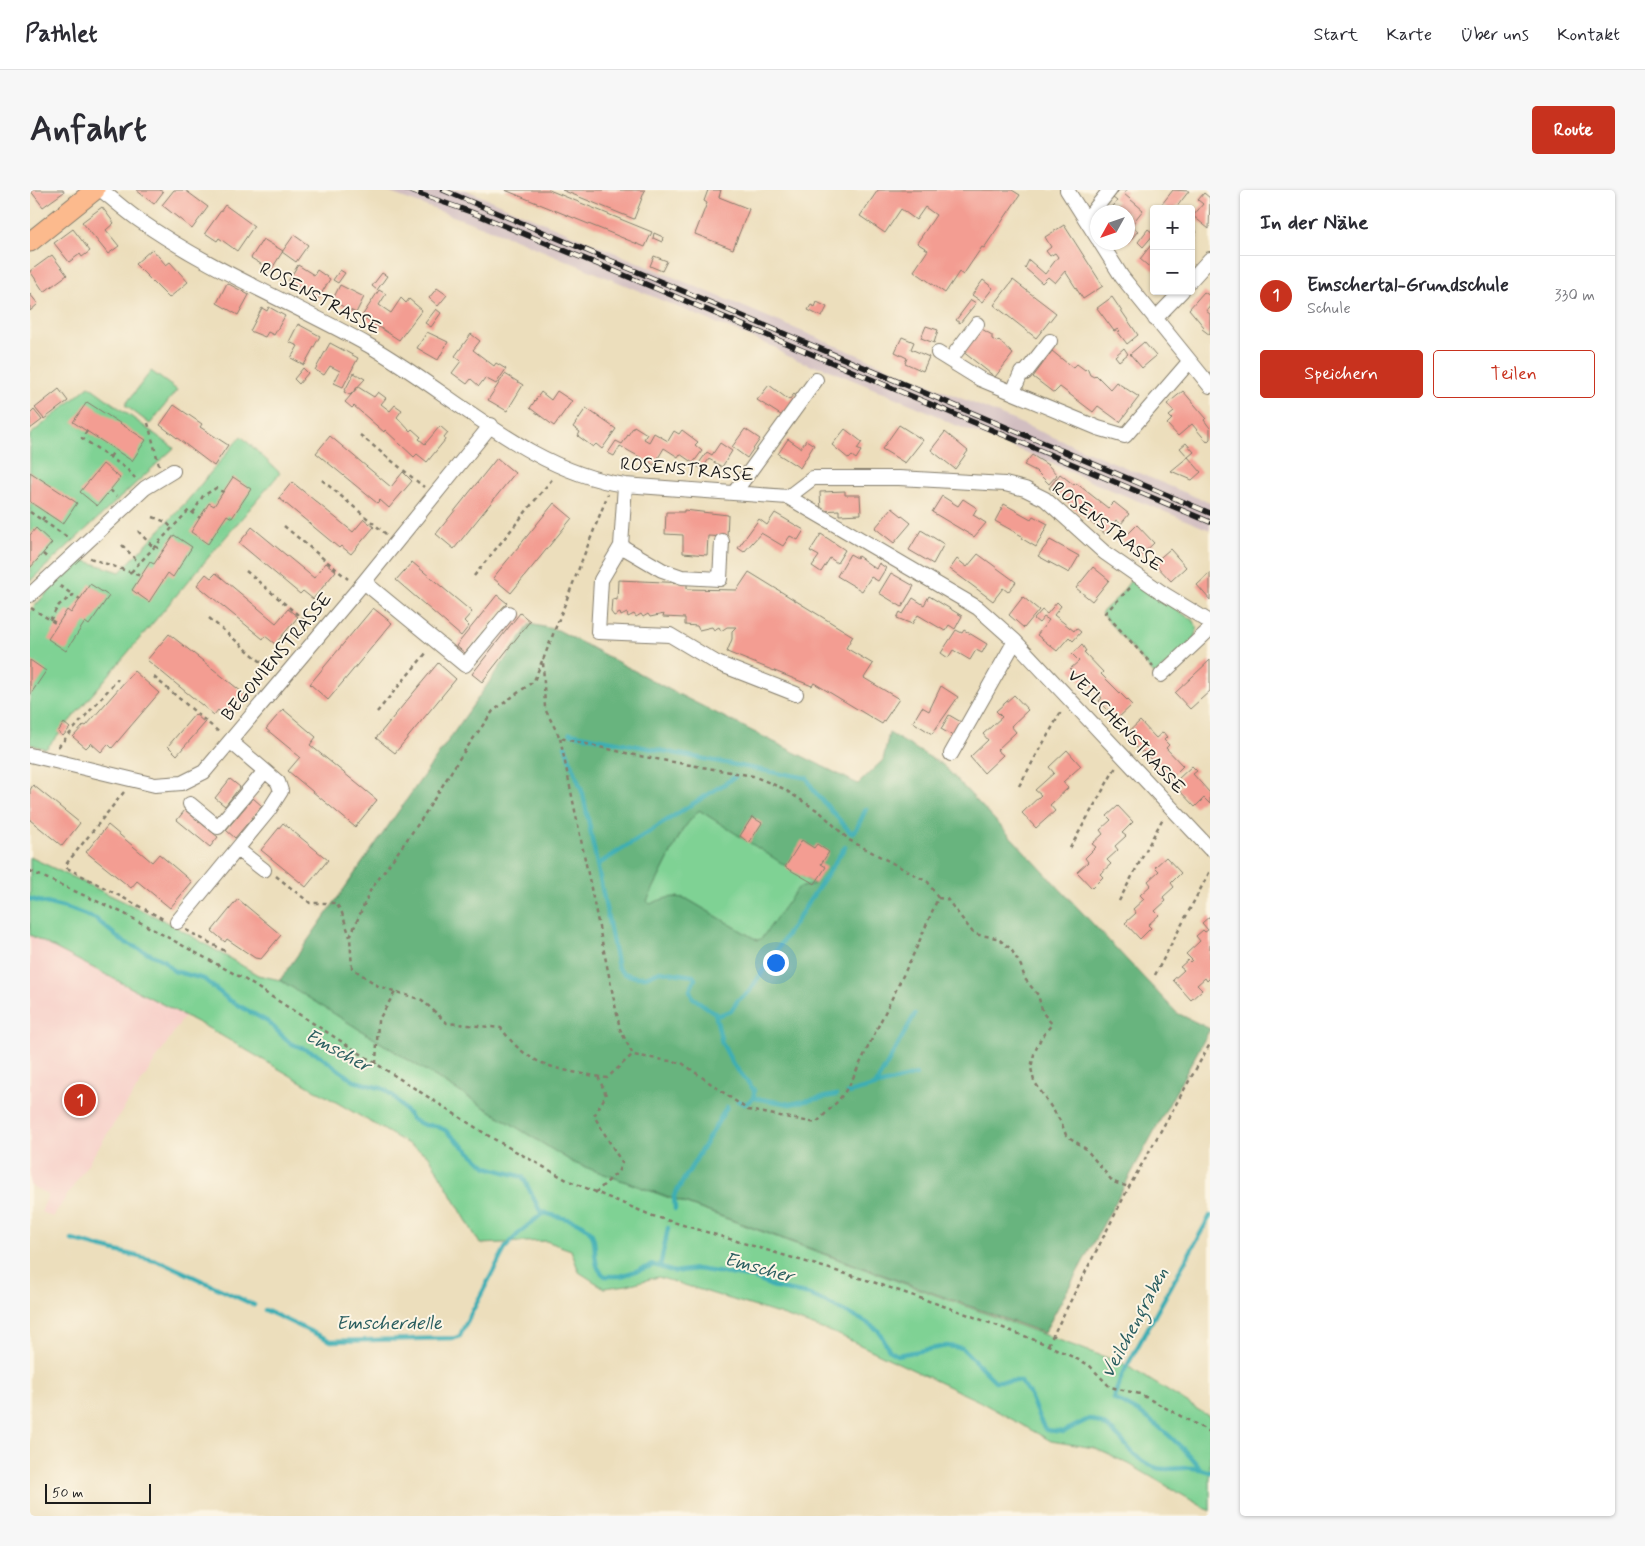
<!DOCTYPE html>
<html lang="de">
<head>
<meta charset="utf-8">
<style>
  body { margin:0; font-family:Mynerve,sans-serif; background:#f7f7f7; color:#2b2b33 }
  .controls { position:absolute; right:15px; top:15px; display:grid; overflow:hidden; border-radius:5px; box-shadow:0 1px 4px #0004 }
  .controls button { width:45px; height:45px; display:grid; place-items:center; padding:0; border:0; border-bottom:1px solid #e1e1e2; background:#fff; color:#2b2b33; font:25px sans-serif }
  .compass { position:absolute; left:1060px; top:15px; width:45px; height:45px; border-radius:50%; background:#fff; box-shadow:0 1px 4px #0004; rotate:230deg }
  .scale { position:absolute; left:15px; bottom:12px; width:106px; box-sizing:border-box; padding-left:5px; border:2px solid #1c1c1c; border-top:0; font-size:14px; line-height:18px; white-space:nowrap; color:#1c1c1c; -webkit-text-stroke:4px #fcf5e5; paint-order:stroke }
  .you { position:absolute; left:745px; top:772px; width:18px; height:18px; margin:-12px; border:4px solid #fff; border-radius:50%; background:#1a73e8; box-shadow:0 0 0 8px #1a73e833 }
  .badge { display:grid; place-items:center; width:32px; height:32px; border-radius:50%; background:#c8321e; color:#fff; font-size:16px; font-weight:700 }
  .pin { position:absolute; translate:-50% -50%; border:2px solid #fff; box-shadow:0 1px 5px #0006 }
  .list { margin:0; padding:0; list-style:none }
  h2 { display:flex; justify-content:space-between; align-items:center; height:65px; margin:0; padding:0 20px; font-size:21px }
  h2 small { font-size:16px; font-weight:400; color:#7c7c81 }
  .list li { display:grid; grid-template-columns:32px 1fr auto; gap:15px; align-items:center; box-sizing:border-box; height:80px; padding:0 20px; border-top:1px solid #e1e1e2 }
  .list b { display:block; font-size:19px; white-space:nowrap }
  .list p { margin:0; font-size:16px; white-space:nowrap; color:#7c7c81 }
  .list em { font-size:16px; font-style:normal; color:#7c7c81 }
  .actions { display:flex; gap:10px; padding:15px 20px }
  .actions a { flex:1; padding:11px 0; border:1px solid #c8321e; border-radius:5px; text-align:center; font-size:18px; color:#c8321e }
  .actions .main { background:#c8321e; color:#fff }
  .map { position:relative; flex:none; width:1180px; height:1326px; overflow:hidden; border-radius:5px }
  header { display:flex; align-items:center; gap:30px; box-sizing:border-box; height:70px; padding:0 25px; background:#fff; border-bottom:1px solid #e1e1e2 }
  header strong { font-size:24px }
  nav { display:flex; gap:28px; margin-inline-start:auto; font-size:18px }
  .intro { display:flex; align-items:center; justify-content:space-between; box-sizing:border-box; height:120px; padding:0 30px }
  h1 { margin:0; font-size:35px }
  .button { padding:12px 22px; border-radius:5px; background:#c8321e; color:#fff; font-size:18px; font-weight:700 }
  main { display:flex; gap:30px; padding:0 30px }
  aside { flex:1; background:#fff; border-radius:5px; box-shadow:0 1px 4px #0004 }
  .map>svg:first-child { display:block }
</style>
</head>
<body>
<header>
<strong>Pathlet</strong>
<nav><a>Start</a><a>Karte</a><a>Über uns</a><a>Kontakt</a></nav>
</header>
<div class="intro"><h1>Anfahrt</h1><a class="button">Route</a></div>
<main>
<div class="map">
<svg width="1180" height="1326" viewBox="0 0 1180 1326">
  <rect width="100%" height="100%" fill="#fcf5e5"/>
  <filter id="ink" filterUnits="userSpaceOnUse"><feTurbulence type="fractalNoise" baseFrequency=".02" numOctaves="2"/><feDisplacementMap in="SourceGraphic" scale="10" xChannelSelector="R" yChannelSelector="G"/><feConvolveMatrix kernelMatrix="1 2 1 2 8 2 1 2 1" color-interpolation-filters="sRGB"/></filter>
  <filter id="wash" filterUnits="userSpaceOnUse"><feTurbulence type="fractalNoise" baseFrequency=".0096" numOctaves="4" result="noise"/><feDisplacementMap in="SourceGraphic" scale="20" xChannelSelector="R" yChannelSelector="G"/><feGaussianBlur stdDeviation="1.12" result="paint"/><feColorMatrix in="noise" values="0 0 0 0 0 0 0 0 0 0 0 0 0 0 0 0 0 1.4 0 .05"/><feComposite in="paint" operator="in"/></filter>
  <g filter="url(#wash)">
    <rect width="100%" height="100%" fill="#ecdebc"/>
    <!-- built -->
    <path fill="#f7d0c9" d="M0,745L155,825L23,1027L11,1022L18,1005L0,995Z"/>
    <!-- industrial -->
    <path fill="#d2bec1" d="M352,0H436L1180,313V340L1064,293L1018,271L920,233L902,223L792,177L782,176L753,164L746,158L480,47Z"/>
    <!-- green -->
    <path fill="#7fd294" stroke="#4e7758" d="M121,181L147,200L120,234L95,215Z
      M59,196L144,258L0,391V245Z
      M211,246L250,283L16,559L0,554V421L49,369L90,382L157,311Z
      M1101,390L1164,431L1167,438L1164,449L1125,485L1071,423L1089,406Z
      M669,620L785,694L731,750H727L657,709C643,705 634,708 620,715L617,711L653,639Z
      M0,667L141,734L228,785L250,790L544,973L1094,1174L1180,1227V1321L1099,1274L1064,1258L1021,1251L949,1211L809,1145L749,1124L628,1087L597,1095L574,1098L549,1082L541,1060L516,1051L450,1054L399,966L180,839L0,745Z"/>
    <!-- forest -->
    <path fill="#67b47e" stroke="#42684d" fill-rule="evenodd" d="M500,434L528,440L644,502L828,594L853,570L859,543L913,575L1147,823L1180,839L1014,1143L544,973L250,790ZM669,620L784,694L768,698L731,749L727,750L657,709C643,705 634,708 620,714L617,711L653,639Z"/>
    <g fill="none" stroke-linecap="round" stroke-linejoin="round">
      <!-- stream -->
      <path stroke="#3caeb4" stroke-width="4.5" d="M540,543L752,584
        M535,556L553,604L588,778L593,783L606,787H616L630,781L663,786L665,789L660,800L662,807L685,823L692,853L703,874L724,900V908L715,914L708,911
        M756,584L777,588L784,601L821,643L826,640L836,619
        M567,675L705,587
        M0,709L40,719L66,729L92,751L133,770L144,781L174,789L199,810L238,832L260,853L289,865L324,891L354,899L363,906L383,930L394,935L406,936L415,940L457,977L493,987L510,1021C524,1028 547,1028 558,1039C571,1051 558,1074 575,1086H591L624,1075L644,1082L666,1079L721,1087L746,1098L780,1105L832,1130L848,1140L860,1161L867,1165L917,1156L932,1158L965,1191H989C1004,1204 1004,1224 1016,1240L1033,1242L1059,1229C1095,1239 1095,1268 1127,1278C1142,1282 1159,1273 1180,1282
        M686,826L701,821L708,810L719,802L815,657
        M846,894L885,824
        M818,903L886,885
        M724,908L760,914L806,905
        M645,1019L644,1006L697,917
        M42,1050L134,1073L224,1115
        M630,1077L638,1038
        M235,1120L301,1151L425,1148L430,1146L432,1141L476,1057L489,1043L513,1023
        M1170,1278C1146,1249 1118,1224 1083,1209L1093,1183L1180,1026"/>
    </g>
    <g id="blocks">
      <!-- building -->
      <path fill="#f39d92" d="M0,0H33L34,2L13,17Z
        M106,0H130L133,2L124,14Z
        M144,0H155L178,17L162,39L132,15Z
        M475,0H519L622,42L615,57Z
        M532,0H615L604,29Z
        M678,0H691L689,7L719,19L703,59L665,44L677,13L674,11Z
        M848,0H982L990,5L954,58L952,57L933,85L929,82L915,103L884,81L898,60L887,53L906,25L895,17L886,30L871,19L855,43L830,26Z
        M1089,0H1097L1094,4L1113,20L1098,39V22H1079L1087,11L1083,8Z
        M1143,0L1159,1L1145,19H1138L1132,14Z
        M1174,3L1180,8L1179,39L1163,26L1173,14L1168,10Z
        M195,15L224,36L207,61L189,48L187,51L175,43Z
        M72,17L84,33L76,40L89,56L78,64L52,32Z
        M1034,35L1073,96L1053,109L1035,81L1025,93L1018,87L1012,93L995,78L999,70L1015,84L1028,67L1025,63L1020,66L1016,61L1021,57L1015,47Z
        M1103,37L1108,41L1098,53V44Z
        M1161,38L1167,42L1163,47L1165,49L1162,54L1161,62Z
        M43,39L60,61L52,67L50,64L39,72L24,53Z
        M1118,39L1124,44L1113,57L1108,52Z
        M624,43L633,47L632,52L623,48Z
        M264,45L278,55L266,72L252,62Z
        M233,49L253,61L241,80L221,68Z
        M1121,55L1124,58V81L1110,69Z
        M122,59L136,75L140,72L158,92L139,108L105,74Z
        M22,65L37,85L14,102L0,81Z
        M624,66L637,71L632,81L620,76Z
        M268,75L284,85L287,80L300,89L288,109L258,91Z
        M310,80L315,83L308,93L303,90Z
        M352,83L357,86L347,100L342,96Z
        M953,90L963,98L952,112L942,105Z
        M983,90L1026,123L1006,148L964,115Z
        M197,93L219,105L208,125L187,113Z
        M310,95L334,107L326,123L302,111Z
        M407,98L417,105L408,116L399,108Z
        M349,100L356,104L349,115L361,123L371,108L376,113L379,109L392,120L369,150L332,126Z
        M1174,102L1180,106V115L1176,121L1180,124V145L1172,139L1174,137L1159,119Z
        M0,104L8,114L0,121Z
        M1082,107L1108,145L1097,154L1088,142L1090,141L1088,139L1084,141L1067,118Z
        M941,110L946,113L930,133L926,130Z
        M787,112L797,117L792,127L778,120L781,115L785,117Z
        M239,117L255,126L244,145L238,142L235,147L220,141L232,118L237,121Z
        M406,119L411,123L401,137L395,133Z
        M268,134L290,146L274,175L261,168L268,156L259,152Z
        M896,136L908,140L904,153L891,148Z
        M950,138L962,145V149L967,152L968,150L983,164L965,187L932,161Z
        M397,142L418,152L408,170L387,158Z
        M441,144L450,151L443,160L464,176L466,173L476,179L466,194L455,188L449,196L441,189L437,194L422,183L431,171L425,166Z
        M872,147L884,152L881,159L899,167L893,181L875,173L877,168L865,162Z
        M1114,152L1126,166L1112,178L1100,164Z
        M300,153L328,168L313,197L304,193L310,181L300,176L294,185L285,180Z
        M1094,158L1098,164L1089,171L1085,166Z
        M1022,161L1043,178L1047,174L1055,180L1057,178L1060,185L1064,187L1066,185L1080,199L1086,192L1109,207L1090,232L1068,216L1063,222L1030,197L1024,203L1003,187Z
        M273,178L278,183L269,194L264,189Z
        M324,183L335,189L320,205L314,202Z
        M475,184L493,195L477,221L458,210Z
        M739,195L759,210L764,204L769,208L754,227L727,210Z
        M328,197L344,207L348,202L356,208L351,214L360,221L365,215L372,220L367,227L380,241L382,239L391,247L389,249L395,254L410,236L418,243L414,248L415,250L397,272L387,264L384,267L355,240L354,242L324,216L322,218L315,212Z
        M29,199L38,211L14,229L5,218Z
        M527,201L542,211L524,236L500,218L511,202L521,210Z
        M1153,201L1176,228L1174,230L1180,238V249L1177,252L1162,234L1148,246L1137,234L1142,229L1139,226L1144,222L1137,214Z
        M57,212L116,250L102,271L43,232Z
        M144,215L172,234L170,237L198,255L184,276L130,235Z
        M556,218L586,239L572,259L566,254L563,257L548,246L550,242L543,237Z
        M4,220L12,230L0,239V224Z
        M869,235L893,250L875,273L852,259Z
        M604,236L617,244L614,249L619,252L624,243L638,251L644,241L649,244L652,240L668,252L665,255L672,261L663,273L650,264L648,267L634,258L624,275L590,256L584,266L578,263L586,251L592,254Z
        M715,239L730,249L717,268L702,257Z
        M815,239L832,252L827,259L831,261L826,269L822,266L819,269L802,255Z
        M915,242L938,261L925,279L901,260Z
        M300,246L361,297L373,282L382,291L359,318L350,310L347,313L286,263Z
        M758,249L771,258L776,250L784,255L770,278L748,264Z
        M690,253L702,261L692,277L679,269L672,279L667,276L677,262L682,265Z
        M1156,253L1164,262L1158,267L1171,282L1162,290L1141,281L1158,267L1150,258Z
        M1002,265L1018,275L1027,285L1019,294L1006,281L994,275Z
        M467,268L485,283L424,359L406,344Z
        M73,274L90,288L67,316L50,302Z
        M0,282L47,313L33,334L0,312Z
        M1030,284L1044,295L1046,293L1078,318L1084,312L1099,324L1091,334L1086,330L1075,344L1019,298Z
        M203,287L221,299L202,328L197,325L178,354L161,342L179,313L184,316Z
        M262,292L323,342L334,329L344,337L321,364L311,356L309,358L249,308Z
        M815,301V305H830L831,324L809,325V320L791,321L790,302Z
        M912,306L928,316L933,309L947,318L943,325L956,333L944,347L902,322Z
        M524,313L542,328L481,403L463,388Z
        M974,314L1001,329L1003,326L1018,334L1006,357L991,348L992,346L965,331Z
        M862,318L881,333L864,353L845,338Z
        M654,320L698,325L697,347L678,346L677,365L653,363V345L635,344L636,322H654Z
        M745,323L774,340L768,350L760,346L753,356L731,343L714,362L708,358L729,329L737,335Z
        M1107,335L1124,353L1108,368L1092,350Z
        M222,337L284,388L296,373L306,381L283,409L273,401L270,404L209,353Z
        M6,338L22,353L0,378V345Z
        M891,340L914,354L903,374L879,360Z
        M791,344L815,360L807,373L800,368L791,382L782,376L789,366L780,361Z
        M144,345L162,357L143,387L138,383L119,412L102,400L120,372L124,374Z
        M1020,350L1049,366L1039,383L1008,366Z
        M1140,359L1156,377L1141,391L1124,373Z
        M820,364L827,368L828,366L846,379L849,373L856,378L848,391L841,387L832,401L807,386Z
        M948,364L986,392L978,402L973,398L963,411L920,379L927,369L937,377Z
        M382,372L442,422L434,431L439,436L431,446L366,390Z
        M1063,377L1079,390L1062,411L1046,398Z
        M719,382L823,446L816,458L843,474L834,488L869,509L852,534L784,493L782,496L697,462L702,449V441L706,437H697L691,441L689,437L684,440L682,437L669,440L667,436L655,435V428L633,427L634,424L620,427L618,424L613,427L611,424L606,427L604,424L598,427L597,423L591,426L590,423L584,426L581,422L582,409L587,410L588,390L657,393V399L707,400Z
        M186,383L246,433L258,419L268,427L245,454L235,446L233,449L167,395L176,384L181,388Z
        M861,383L884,396L872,417L849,403Z
        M1180,383V410L1167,395Z
        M60,394L79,406L59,435L55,432L36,461L18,449L37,420L41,423Z
        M467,405L477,413L435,463L426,456Z
        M899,406L932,426L925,439L919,435L915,441L888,425L882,434L867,428L870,422L873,424L883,408L894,415Z
        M993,407L1009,420L994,438L979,425Z
        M1027,412L1031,416L1024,425L1044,441L1046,438L1051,442L1043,451L1039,447L1027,461L1007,445L1019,430L1014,427L1009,433L1004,429L1012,420L1017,424Z
        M343,418L362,433L298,510L280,494Z
        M490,423L500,431L452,492L442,484Z
        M926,440L932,443L934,440L957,454L952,463L946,460L940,470L923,460L918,468L911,463Z
        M139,444L217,506L198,528L188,520L184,525L117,470Z
        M1052,455L1056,461L1054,462L1073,482L1071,484L1102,515L1087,529L1069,511L1072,508L1064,499L1060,494L1057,497L1040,479L1049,471L1042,464Z
        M0,470L16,481L0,505Z
        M1180,470V501L1160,519L1145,503Z
        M408,473L426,489L365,563L346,548Z
        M104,481L129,503L82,558L78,554L71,562L61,553L56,558L43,547L54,535L56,536Z
        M911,496L928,507L902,544L883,532L892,517L899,521Z
        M984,505L998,520L981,536L986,542L967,560L973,565L954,583L940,567L958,550L953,544L972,527L966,521Z
        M253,519L286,547L280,555L347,610L325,637L258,581L270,567L236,539Z
        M165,524L175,533L147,565L138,556Z
        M919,525L931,532L923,546L911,539Z
        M1110,531L1126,548L1133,542L1137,547L1134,550L1139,555L1136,558L1153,576L1138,591L1120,573L1122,571L1118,566L1113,561L1111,562L1095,545Z
        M34,533L40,538L33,546L28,542Z
        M1037,560L1051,576L1033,592L1038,598L1020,615L1025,621L1006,638L992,623L1011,605L1005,600L1024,583L1019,577Z
        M1162,576L1167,581L1163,584L1180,603V614L1174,608L1165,617L1148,599L1153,594L1148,589Z
        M200,589L210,597L195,616L185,608Z
        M3,595L50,633L32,656L0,630V600Z
        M223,608L232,616L205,648L196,640Z
        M1088,616L1103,632L1092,643L1096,646L1085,656L1088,660L1077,670L1081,674L1070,684L1073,687L1062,698L1047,682L1058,672L1055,668L1066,657L1062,654L1073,644L1070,640L1081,630L1077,626Z
        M155,620L188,647L180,657L147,630Z
        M722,627L732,633L719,653L710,646Z
        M253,633L298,670L276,697L231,660Z
        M78,635L122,672L129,664L162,692L140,718L107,691L101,698L56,662Z
        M772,650L784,658L787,654L799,662L791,674L796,677L785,694L755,677Z
        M1136,667L1151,683L1141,693L1144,697L1133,707L1136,711L1125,721L1129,725L1118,735L1121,738L1110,749L1095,733L1106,723L1103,719L1114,709L1110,705L1121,695L1118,691L1129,681L1125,677Z
        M208,709L251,745L231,769L225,768L197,749L195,752L182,741Z
        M1180,726V788L1177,791L1175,788L1167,795L1172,800L1161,810L1143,790L1154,780L1150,777L1158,770L1160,772L1162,770L1156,764L1170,751L1166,746L1173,740L1175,742L1178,740L1172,733Z"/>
    </g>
  </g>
  <g filter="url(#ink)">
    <use href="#blocks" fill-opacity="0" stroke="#847d6c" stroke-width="1"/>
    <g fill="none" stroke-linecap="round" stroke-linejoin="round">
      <defs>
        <path id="minor" d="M71,0C84,10 96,21 109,30C180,80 263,113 338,155C420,201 499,282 595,295L758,307L948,418L985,451L1180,659
          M1037,0L1068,49
          M1056,30L1080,0
          M1070,52L1092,87L1180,196
          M1161,90L1180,69
          M1125,129L1152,101
          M908,163L950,189L1068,238L1095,246L1159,172
          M920,170L947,134
          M983,202L991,183H995L1020,151
          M595,295L591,356L571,390L568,442L640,445L687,473L766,504
          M704,303L786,190
          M758,307L783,288H869L975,294L995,299L1015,309L1075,363L1134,404L1180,432
          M591,356L632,380L652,387L690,389L692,351
          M334,392L435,475L478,423
          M0,405L115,298L143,281
          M1131,485L1180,439
          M921,564L985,451
          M0,565L125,595L152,593L174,582L334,392L461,235
          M160,614L188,637L235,581
          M207,659L234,680
          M147,732L239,620L251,601L248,592L201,552"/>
        <path id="major" d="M0,52L65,0"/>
      </defs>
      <!-- minor casing -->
      <use href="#minor" stroke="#847d6c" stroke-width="16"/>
      <!-- major casing -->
      <use href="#major" stroke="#847d6c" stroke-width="21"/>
      <!-- path -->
      <path stroke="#847d6c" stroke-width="2.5" stroke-dasharray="4 4" stroke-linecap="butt" d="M118,233L129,275
        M57,241L52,248L97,279L105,288
        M330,245L394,297
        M80,267L85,260
        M292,290L356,344
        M80,300L87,306
        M0,322L40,349
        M163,323L173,306L186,298L193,302
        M123,327L136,332L142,338
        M12,330L17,323
        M254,336L318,389
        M108,341L124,358
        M92,355L109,373
        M125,356L133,361
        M13,364L19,369
        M60,368L111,386
        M216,381L280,435
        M101,382L159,320L170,328
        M444,386L523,288
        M30,396L43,405
        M1100,398L1075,423L1123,476
        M1,418L27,434
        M179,428L242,481
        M20,430L29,415L43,405L50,409
        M512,471L504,491L463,521L431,566L391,630L340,701L320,747L322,778L348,796L392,810L417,833L471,838C477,846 484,855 492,861C514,880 550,883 577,888L602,865
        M124,487L190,543
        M347,522L397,462
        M530,548L590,839L603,865L652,873L718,920L786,933L808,911L819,896L886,759L908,708L898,692L819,650L790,622L752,598L723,586L609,566L530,548L515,519L513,470L578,304
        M28,557L88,489
        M989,596L1032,520
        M94,602L37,673V678L135,730
        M1040,658L1086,577
        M0,681L93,723L214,789L462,948L537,990L623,1026L843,1092L931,1122L1018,1155L1059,1175L1080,1197L1110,1204L1180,1242
        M246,686L280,713H306L312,723L320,747
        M908,708L917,709L944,744L967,748L981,759L991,776L995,789L1008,805L1013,823L1022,834L1011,848L1004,864L1001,878L1004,891L1031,932L1036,945L1056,959L1083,992L1099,997
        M1089,711L1133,628
        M156,740L195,761
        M1125,785L1180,681
        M346,874L348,831L365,802
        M565,1003L588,982L592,973L564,926L576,905L568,886
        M1018,1155L1099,997L1180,854"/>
      <!-- minor -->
      <use href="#minor" stroke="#fff" stroke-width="14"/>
      <!-- major -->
      <use href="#major" stroke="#fcba8d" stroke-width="19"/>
      <defs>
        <path id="rail" d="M378,0L441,22L594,85L1180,332
          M413,0L1180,323"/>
      </defs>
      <!-- rail casing -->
      <use href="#rail" stroke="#1c1c1c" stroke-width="5.5"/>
      <!-- rail -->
      <use href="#rail" stroke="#fcf5e5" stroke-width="4" stroke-dasharray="11" stroke-linecap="butt"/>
    </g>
  </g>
  <g text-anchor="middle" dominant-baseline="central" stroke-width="4" stroke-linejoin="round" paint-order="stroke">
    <!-- street labels -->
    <g font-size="18" fill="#1c1c1c" stroke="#fcf5e5">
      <text transform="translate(290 109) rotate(28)">ROSENSTRASSE</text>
      <text transform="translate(657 280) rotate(5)">ROSENSTRASSE</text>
      <text transform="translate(1077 337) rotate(38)">ROSENSTRASSE</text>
      <text transform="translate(247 467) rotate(-50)">BEGONIENSTRASSE</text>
      <text transform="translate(1096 542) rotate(47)">VEILCHENSTRASSE</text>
    </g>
    <!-- water labels -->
    <g font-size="19" font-style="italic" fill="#2a5e60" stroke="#fcf5e5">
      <text transform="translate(308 861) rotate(28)">Emscher</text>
      <text transform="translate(729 1078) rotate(15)">Emscher</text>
      <text x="359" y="1133">Emscherdelle</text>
      <text transform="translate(1105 1133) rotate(-62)">Veilchengraben</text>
    </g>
  </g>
</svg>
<div class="controls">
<button>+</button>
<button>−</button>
</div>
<svg class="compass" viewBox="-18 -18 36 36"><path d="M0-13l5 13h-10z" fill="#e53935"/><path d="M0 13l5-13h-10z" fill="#7c7c81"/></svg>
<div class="scale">50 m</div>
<div class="you"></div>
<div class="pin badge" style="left:50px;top:910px">1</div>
</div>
<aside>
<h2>In der Nähe<small></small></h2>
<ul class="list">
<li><span class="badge">1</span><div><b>Emschertal-Grundschule</b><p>Schule</p></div><em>330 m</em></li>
</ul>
<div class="actions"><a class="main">Speichern</a><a>Teilen</a></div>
</aside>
</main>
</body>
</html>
